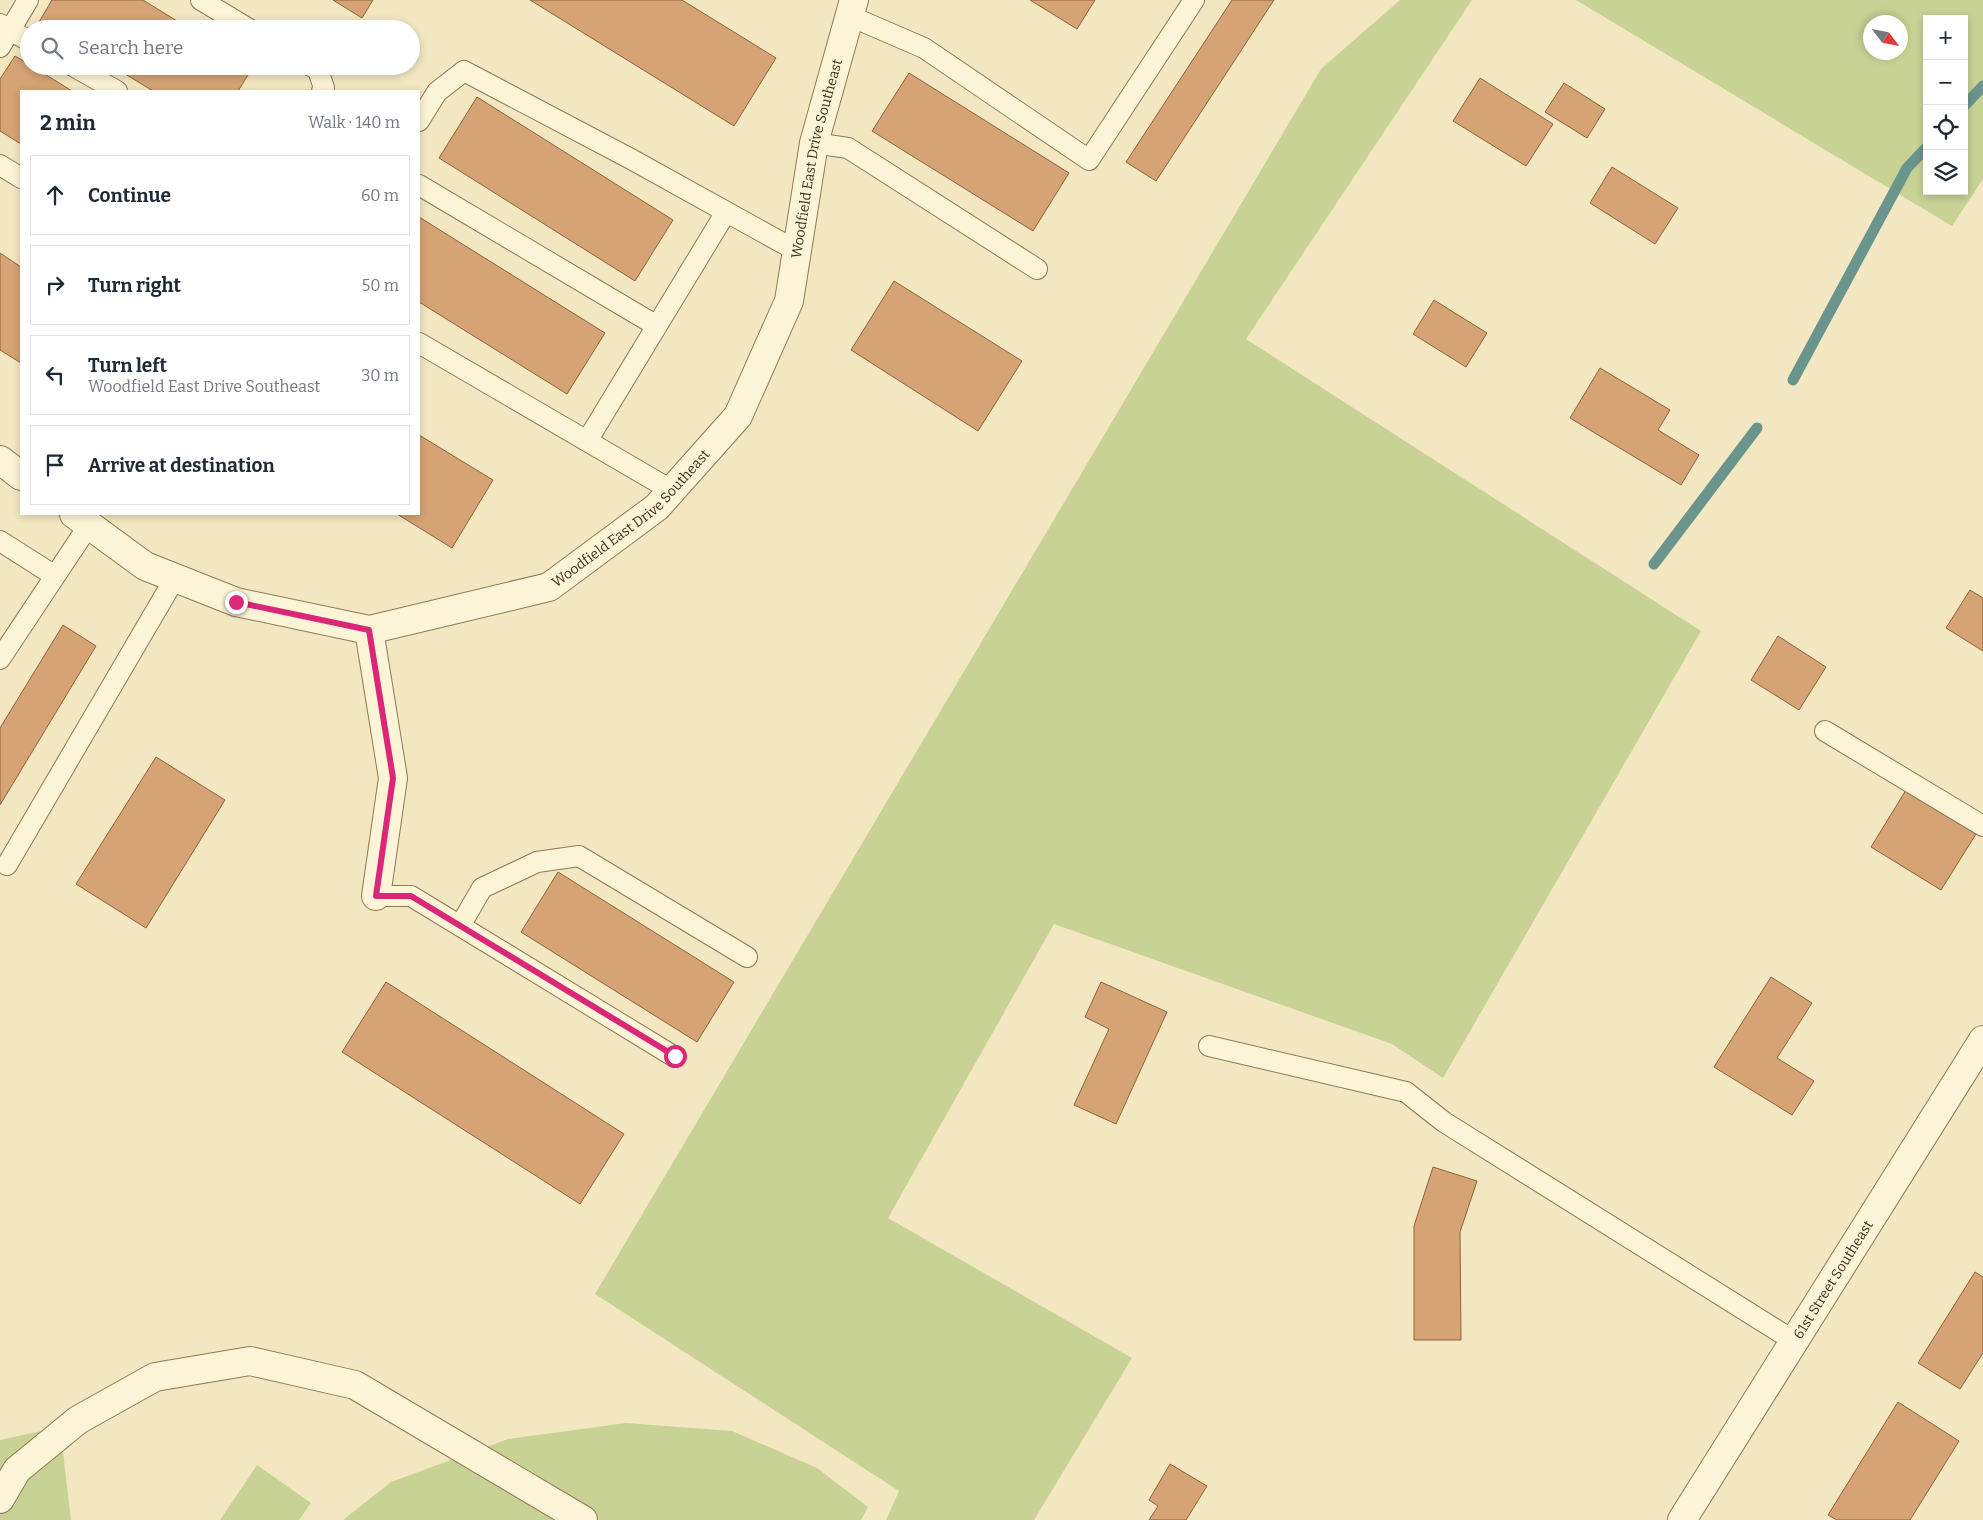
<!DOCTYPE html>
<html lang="en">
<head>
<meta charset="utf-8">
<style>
  body { margin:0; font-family:Bitter,serif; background:#f6f6f7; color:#1f2937 }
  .controls { position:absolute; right:15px; top:15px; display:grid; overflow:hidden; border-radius:0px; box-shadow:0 2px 8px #0003 }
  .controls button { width:45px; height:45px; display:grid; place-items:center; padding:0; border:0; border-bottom:1px solid #e0e1e3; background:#fff; color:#1f2937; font:25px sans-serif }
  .compass { position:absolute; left:1863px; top:15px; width:45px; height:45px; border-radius:50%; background:#fff; box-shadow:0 2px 8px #0003; rotate:122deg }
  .stop { position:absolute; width:15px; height:15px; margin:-11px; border:4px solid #db2777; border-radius:50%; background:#fff }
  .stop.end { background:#db2777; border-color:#fff; box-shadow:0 1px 5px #0008 }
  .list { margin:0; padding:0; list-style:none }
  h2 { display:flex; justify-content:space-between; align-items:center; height:65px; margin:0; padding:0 20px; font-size:21px }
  h2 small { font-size:16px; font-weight:400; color:#747a83 }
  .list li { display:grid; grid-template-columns:32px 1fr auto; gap:15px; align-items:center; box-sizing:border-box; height:80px; margin:0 10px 10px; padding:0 10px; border:1px solid #e0e1e3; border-radius:0px }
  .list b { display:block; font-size:19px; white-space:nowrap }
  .list p { margin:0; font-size:16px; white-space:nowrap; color:#747a83 }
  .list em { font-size:16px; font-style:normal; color:#747a83 }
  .icon { flex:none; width:28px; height:28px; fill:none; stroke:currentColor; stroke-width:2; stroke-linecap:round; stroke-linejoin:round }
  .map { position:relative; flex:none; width:1983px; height:1520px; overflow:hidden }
  .search { position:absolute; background:#fff; box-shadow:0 2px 8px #0003; left:20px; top:20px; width:400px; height:55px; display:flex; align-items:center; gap:12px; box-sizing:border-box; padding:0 18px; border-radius:28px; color:#747a83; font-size:19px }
  .panel { position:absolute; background:#fff; box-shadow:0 2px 8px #0003; left:20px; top:90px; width:400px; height:425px; border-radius:0px }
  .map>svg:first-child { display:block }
</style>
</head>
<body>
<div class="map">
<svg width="1983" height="1520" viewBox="0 0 1983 1520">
  <rect width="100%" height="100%" fill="#f3e7c2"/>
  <!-- green -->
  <path fill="#c7d294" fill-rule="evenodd" d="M1400,0H1472L1246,339L1701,631L1443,1078L1392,1044L1054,924L888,1218L1132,1358L1034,1520H886L899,1491L595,1294L1321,69Z
    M1576,0H1983V179L1952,226ZM1927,19H1964V191H1927ZM1900,22V52H1870V22Z
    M626,1423L732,1431L817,1468L868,1507L861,1520H343L391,1482L508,1439Z
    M60,1427L71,1520H0V1440Z
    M257,1465L311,1503L299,1520H220Z"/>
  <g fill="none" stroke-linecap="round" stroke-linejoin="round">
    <!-- stream -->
    <path stroke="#6a958d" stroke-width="11" d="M1964,106L1983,86
      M1793,380L1907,168L1927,147
      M1654,564L1757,428"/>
  </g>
  <!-- building -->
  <path fill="#d5a374" stroke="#91623a" d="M52,0H143L190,29H50L39,22Z
    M333,0H373L362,18Z
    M530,0H682L776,58L734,126Z
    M1030,0H1095L1077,29Z
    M1232,0H1274L1156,181L1126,162Z
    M15,56L29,64V66H32L72,91H21V144L0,131V79Z
    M112,66H251L253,67L238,91H153Z
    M909,73L1069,173L1033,231L872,131Z
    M1480,78L1553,124L1526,166L1453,121Z
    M1564,83L1605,109L1587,138L1545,112Z
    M477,97L673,220L635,281L439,158Z
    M1612,167L1678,208L1655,244L1590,203Z
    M419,217L605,333L567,394L419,302Z
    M0,253L21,267V363L0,350Z
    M894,281L1022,361L978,431L851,350Z
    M1434,300L1487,333L1466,367L1413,334Z
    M1600,368L1670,410L1658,430L1699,455L1681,485L1570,418Z
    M419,435L493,480L452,548L397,514H419Z
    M1970,590L1983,598V651L1946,628Z
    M63,625L96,646L0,805V728Z
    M1778,636L1826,667L1799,710L1751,680Z
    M156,757L225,800L146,928L76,884Z
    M1906,790L1976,834L1941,890L1871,847Z
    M558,872L734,982L697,1042L521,932Z
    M1771,977L1812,1003L1777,1058L1814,1081L1792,1115L1714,1067Z
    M386,982L624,1134L580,1204L342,1052Z
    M1101,982L1167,1012L1116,1124L1074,1105L1109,1029L1085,1017Z
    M1433,1167L1477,1181L1460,1232L1461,1340H1414V1226Z
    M1975,1272L1983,1277V1353L1960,1389L1918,1363Z
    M1898,1402L1959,1441L1910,1520H1837L1828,1515Z
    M1170,1464L1207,1486L1186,1520H1149L1158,1506L1149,1500Z"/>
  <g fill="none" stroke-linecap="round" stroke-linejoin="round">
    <defs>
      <path id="service" d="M201,0L249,29
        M850,16L924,48L1089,160L1194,0
        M0,24L29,41
        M0,47L28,0
        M73,66L117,91
        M311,66L318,70L324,88L322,91
        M419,121L437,92L464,71L631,159L797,251
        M814,143L848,148L1037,269
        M0,165L21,178
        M419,185L657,326
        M419,343L671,490
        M587,441L726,212
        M0,541L55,576
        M0,659L89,525
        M1825,731L1983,826
        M7,865L175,578
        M376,896H411L675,1057
        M460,926L482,888L537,862L579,856L747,957
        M1209,1046L1406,1092L1444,1122L1794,1341"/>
      <g id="minor">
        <path d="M0,460L21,476"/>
        <path id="s1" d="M74,514L145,566L236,602L369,630L549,587L657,507L738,416L789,301L814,143L854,0"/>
        <path d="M369,630L393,778L376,896"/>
        <path d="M0,1499L17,1470L78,1420L155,1377L250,1361L355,1385L583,1520"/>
        <path id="s2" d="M1682,1520L1983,1040"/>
      </g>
    </defs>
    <!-- service casing -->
    <use href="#service" stroke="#8f7857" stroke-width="22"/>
    <!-- minor casing -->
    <use href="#minor" stroke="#8f7857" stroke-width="30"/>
    <!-- service -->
    <use href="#service" stroke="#fcf4d6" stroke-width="20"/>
    <!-- minor -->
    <use href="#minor" stroke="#fcf4d6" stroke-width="28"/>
  </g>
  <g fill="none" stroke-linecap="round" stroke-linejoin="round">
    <!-- route -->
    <path stroke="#db2777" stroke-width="6" d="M236,602L369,630L393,778L376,896H411L675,1056"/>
  </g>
  <g text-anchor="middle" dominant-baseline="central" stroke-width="4" stroke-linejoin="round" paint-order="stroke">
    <!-- street labels -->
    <g font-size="14" fill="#3d2f1d" stroke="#f9f1d2">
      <text stroke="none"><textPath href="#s1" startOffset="1034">Woodfield East Drive Southeast</textPath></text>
      <text stroke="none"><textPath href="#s1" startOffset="614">Woodfield East Drive Southeast</textPath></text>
      <text stroke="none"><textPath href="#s2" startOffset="284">61st Street Southeast</textPath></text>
    </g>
  </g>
</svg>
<div class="controls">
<button>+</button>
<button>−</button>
<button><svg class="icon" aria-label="locate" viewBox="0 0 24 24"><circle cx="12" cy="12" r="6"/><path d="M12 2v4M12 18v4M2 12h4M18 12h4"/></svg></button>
<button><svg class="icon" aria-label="layers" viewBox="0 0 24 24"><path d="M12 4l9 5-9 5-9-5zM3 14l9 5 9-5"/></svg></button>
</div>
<svg class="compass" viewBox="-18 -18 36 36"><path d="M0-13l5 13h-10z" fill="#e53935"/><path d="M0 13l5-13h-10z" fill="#747a83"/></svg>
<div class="stop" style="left:675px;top:1056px"></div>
<div class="stop end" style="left:236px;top:602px"></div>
<div class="search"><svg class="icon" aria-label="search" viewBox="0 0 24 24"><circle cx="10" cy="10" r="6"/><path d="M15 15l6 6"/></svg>Search here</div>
<section class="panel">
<h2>2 min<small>Walk · 140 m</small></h2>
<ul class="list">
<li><svg class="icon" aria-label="ahead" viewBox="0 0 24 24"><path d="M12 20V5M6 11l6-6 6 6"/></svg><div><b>Continue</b></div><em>60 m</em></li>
<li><svg class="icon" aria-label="right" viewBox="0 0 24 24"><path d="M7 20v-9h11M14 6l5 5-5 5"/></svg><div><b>Turn right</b></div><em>50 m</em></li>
<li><svg class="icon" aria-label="left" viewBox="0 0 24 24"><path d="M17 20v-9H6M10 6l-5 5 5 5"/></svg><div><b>Turn left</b><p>Woodfield East Drive Southeast</p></div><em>30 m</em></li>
<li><svg class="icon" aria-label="arrive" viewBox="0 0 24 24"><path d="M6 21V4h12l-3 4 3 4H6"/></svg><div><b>Arrive at destination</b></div></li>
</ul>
</section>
</div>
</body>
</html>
